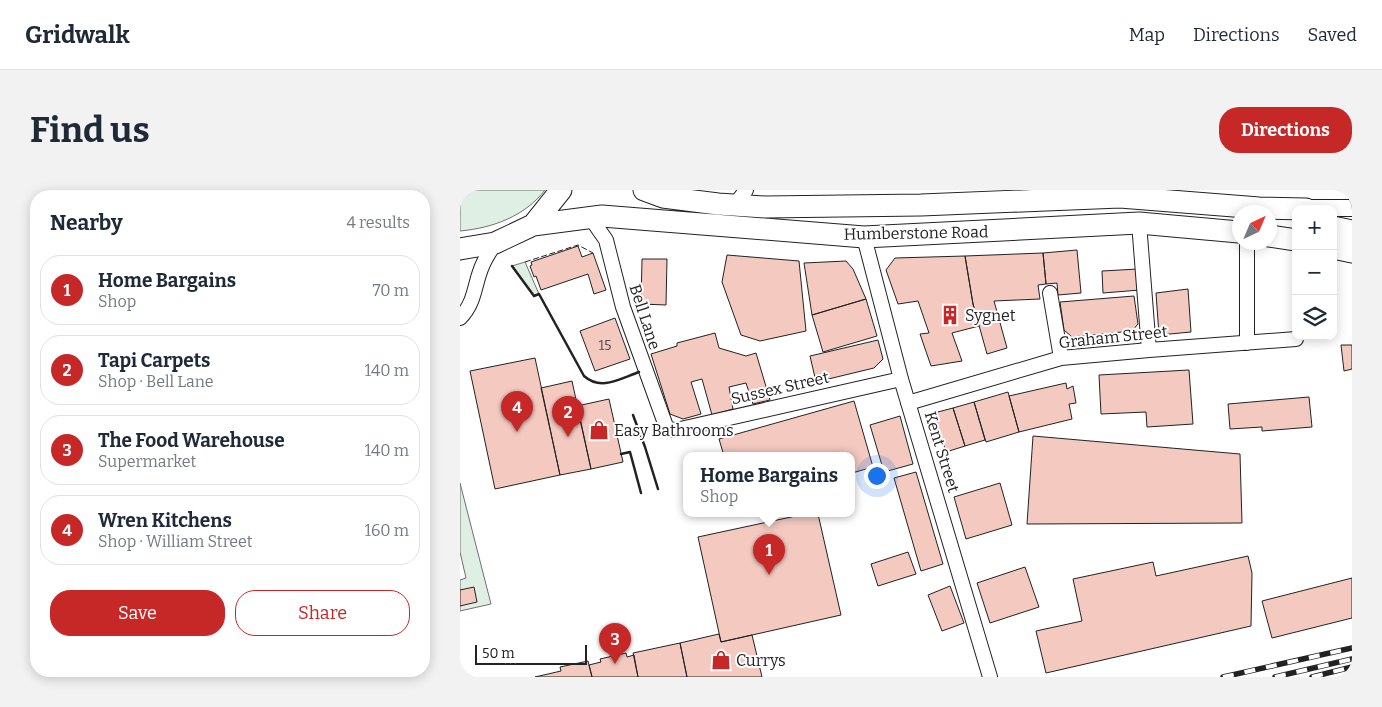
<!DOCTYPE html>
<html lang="en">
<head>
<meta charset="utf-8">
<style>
  body { margin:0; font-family:Bitter,serif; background:#f2f2f3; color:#1f2937 }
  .controls { position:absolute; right:15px; top:15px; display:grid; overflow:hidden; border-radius:10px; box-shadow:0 2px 12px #0003 }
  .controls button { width:45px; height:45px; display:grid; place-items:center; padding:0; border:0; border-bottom:1px solid #e0e1e3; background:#fff; color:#1f2937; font:25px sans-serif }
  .compass { position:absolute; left:772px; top:15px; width:45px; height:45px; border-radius:50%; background:#fff; box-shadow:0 2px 12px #0003; rotate:44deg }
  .scale { position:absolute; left:15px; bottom:12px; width:112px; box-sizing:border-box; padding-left:5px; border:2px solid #222; border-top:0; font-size:14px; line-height:18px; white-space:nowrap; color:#222; -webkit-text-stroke:4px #fff; paint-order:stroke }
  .you { position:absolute; left:416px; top:285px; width:18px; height:18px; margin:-12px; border:4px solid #fff; border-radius:50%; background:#1a73e8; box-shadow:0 0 0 8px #1a73e833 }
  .badge { display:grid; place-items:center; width:32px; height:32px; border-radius:50%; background:#c62828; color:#fff; font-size:16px; font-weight:700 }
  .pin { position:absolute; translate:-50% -41px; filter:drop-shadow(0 1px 2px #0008) }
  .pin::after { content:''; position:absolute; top:26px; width:18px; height:15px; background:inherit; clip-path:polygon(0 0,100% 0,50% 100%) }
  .popup { position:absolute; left:223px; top:262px; width:172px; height:65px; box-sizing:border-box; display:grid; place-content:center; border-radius:10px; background:#fff; filter:drop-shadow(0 1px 4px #0005); font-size:16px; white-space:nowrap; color:#747a83 }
  .popup b { font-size:19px; color:#1f2937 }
  .popup::after { content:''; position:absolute; left:50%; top:100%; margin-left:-10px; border:10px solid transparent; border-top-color:#fff }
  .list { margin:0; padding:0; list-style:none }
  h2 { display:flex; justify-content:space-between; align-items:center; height:65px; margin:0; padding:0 20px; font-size:21px }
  h2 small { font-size:16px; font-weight:400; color:#747a83 }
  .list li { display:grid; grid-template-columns:32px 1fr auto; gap:15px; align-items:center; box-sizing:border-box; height:70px; margin:0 10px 10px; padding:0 10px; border:1px solid #e0e1e3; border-radius:20px }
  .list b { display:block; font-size:19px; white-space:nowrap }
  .list p { margin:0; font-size:16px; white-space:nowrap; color:#747a83 }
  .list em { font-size:16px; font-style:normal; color:#747a83 }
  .actions { display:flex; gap:10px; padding:15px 20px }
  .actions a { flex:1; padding:11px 0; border:1px solid #c62828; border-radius:20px; text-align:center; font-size:18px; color:#c62828 }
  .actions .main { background:#c62828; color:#fff }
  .icon { flex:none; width:28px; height:28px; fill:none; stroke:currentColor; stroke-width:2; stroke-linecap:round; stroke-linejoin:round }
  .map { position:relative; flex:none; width:892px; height:487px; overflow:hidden; border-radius:20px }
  header { display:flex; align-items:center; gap:30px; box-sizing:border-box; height:70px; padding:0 25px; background:#fff; border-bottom:1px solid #e0e1e3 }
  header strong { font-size:24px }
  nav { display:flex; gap:28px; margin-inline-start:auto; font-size:18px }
  .intro { display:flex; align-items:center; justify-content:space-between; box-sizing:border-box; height:120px; padding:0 30px }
  h1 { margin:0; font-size:35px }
  .button { padding:12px 22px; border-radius:20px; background:#c62828; color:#fff; font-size:18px; font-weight:700 }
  main { display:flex; gap:30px; padding:0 30px }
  aside { flex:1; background:#fff; border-radius:20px; box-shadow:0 2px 12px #0003 }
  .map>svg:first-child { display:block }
</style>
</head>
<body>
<header>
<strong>Gridwalk</strong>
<nav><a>Map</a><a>Directions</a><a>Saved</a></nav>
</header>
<div class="intro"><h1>Find us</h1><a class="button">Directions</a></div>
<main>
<aside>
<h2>Nearby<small>4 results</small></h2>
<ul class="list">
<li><span class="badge">1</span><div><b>Home Bargains</b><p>Shop</p></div><em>70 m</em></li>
<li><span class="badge">2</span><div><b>Tapi Carpets</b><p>Shop · Bell Lane</p></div><em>140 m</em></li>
<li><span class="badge">3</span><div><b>The Food Warehouse</b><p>Supermarket</p></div><em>140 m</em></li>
<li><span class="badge">4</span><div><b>Wren Kitchens</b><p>Shop · William Street</p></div><em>160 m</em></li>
</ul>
<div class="actions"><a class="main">Save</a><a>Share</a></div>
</aside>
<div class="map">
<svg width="892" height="487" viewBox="0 0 892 487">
  <rect width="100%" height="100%" fill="#fff"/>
  <!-- green -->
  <path fill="#e0efe3" stroke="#6f6f6f" d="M0,0H85C65,26 33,38 0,41Z
    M65,72L79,104L74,106L52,76Z
    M0,293L31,414L0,421V390L6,388L0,362Z"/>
  <!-- building -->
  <path fill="#f3c9c0" stroke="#222" d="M118,56L122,67L133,63L146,100L134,104L128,84L81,100L76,86L74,87L70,76L72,75L71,72Z
    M617,60L621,103L598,105L597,93L586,94L583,63Z
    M583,63L586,94L578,95L580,109L534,111L547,158L527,164L513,114L505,66Z
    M267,65L339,71L346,141L300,151L281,145L262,92Z
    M505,66L513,114L519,136L492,143L502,171L471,176L460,144L469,143L458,111L438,114L426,80L435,68Z
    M182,69H207L206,115L181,114Z
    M386,71L393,79L406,109L352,125L344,73Z
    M678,79L680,100L643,103L642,81Z
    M728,99L731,142L699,145L696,103Z
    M674,106L678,134L672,141L612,147L604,140L600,112Z
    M406,109L417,146L363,162L352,125Z
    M155,128L170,169L135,181L120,141Z
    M255,143L259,158L286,166L296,163L310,210L293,214L286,193L269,197L273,219L252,225L242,189L231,192L241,224L223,229L210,224L191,164L217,156V153Z
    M418,150L423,169L414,178L356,192L350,166Z
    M881,155H892V179L884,181Z
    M75,168L100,285L35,299L10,181Z
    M729,180L733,234L687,237L686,222L641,224L639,185Z
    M112,191L131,279L100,285L81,198Z
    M606,193L607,199L613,196L616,213L609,214L612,229L559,242L549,206Z
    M548,202L559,242L526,252L514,212Z
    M849,207L852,237L802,241V237L770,239L768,214Z
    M149,209L163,272L131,279L117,216Z
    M394,211L413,277L392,283V266H264L259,249Z
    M514,212L525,250L505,256L493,218Z
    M493,218L505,256L486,262L474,223Z
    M440,226L453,274L424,282L410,235Z
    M573,246L780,264L782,333L567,334Z
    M456,282L483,374L461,381L434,288Z
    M540,293L552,335L506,349L494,307Z
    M345,324H358L381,425L261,452L238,347Z
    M448,362L456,384L418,396L411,374Z
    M788,366L792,383L791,436L586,483L576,441L622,431L613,389L693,372L696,386Z
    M565,377L579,417L530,433L517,393Z
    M892,388V428L812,448L802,411Z
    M490,396L504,433L482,441L468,405Z
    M14,397L17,412L0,416V400Z
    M259,444L261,452L292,445L302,487H227L220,453Z
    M220,453L227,487H178L173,463Z
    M166,463L167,467L174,465L178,487H132L129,475L141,472L140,469Z
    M128,471L132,487H75L101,481L100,477Z"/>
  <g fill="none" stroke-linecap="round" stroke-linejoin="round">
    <defs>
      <path id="minor" d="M275,15L286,0
        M130,27L146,50L163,117L207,239L216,240L441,189
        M679,33L689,160
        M404,47L441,189L530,487
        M787,52V153
        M590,103L601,168
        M0,128C16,112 14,93 23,74C26,67 31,60 35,53
        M448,213L601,168L689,160L836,149"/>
      <path id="tertiary" d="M840,18H892"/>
      <path id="primary" d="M184,0L203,7L258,14L305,17L461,15L660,7L799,18L846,19
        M73,35L142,26L404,47L679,33L779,42
        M873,37L892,41
        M809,46L836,50
        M873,58L892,62
        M0,59L35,53L73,35L101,0"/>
    </defs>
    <!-- minor casing -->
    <use href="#minor" stroke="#222" stroke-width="16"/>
    <!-- tertiary casing -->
    <use href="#tertiary" stroke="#222" stroke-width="18"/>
    <!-- primary casing -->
    <use href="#primary" stroke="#222" stroke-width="23"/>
    <!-- minor -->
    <use href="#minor" stroke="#fff" stroke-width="14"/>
    <!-- tertiary -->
    <use href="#tertiary" stroke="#fff" stroke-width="16"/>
    <!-- primary -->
    <use href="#primary" stroke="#fff" stroke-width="21"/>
    <defs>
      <path id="rail" d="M763,487L892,458
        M815,487L892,469
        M852,487L892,477"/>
    </defs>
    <!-- rail casing -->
    <use href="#rail" stroke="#222" stroke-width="5.5"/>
    <!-- rail -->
    <use href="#rail" stroke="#fff" stroke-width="4" stroke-dasharray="11" stroke-linecap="butt"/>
    <!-- fence -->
    <path stroke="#222" stroke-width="1" stroke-dasharray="6 2.5" stroke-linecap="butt" d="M65,72L118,55L133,63"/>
    <!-- wall -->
    <path stroke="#222" stroke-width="2.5" d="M52,76L74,106L79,104L124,186C141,201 159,189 179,182
      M173,225L185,257L198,299
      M161,264L170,262L181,303"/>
  </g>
  <!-- icons -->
  <defs>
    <symbol id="building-bare" viewBox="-9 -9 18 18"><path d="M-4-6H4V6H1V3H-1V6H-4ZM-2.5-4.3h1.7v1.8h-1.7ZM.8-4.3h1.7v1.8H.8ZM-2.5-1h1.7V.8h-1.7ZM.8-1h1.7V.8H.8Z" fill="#c62828" stroke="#fff" stroke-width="2.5" paint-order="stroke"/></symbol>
    <symbol id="shop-bare" viewBox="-9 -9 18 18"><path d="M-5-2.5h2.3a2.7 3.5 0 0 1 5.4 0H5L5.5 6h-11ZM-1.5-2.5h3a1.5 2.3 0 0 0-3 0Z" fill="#c62828" stroke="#fff" stroke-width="2.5" paint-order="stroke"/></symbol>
  </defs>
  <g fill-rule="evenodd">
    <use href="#building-bare" x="476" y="111" width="28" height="28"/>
    <use href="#shop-bare" x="125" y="226" width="28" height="28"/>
    <use href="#shop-bare" x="247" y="456" width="28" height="28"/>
  </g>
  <g text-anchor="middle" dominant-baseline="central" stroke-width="4" stroke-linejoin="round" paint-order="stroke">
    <!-- number labels -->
    <g font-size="14" fill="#564c4a">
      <text x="145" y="155">15</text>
    </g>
    <!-- street labels -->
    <g font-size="16" fill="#222" stroke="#fff">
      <text transform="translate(456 43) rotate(-1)">Humberstone Road</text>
      <text transform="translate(185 127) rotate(72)">Bell Lane</text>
      <text transform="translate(653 147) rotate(-6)">Graham Street</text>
      <text transform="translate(320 198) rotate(-13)">Sussex Street</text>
      <text transform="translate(482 262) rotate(73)">Kent Street</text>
    </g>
    <!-- poi labels -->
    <g font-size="16" fill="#222" stroke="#fff" text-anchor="start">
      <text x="505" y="125">Sygnet</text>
      <text x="154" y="240">Easy Bathrooms</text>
      <text x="276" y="470">Currys</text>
    </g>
  </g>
</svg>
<div class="controls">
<button>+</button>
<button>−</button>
<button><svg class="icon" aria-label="layers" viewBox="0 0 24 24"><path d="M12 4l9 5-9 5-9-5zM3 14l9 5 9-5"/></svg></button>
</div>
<svg class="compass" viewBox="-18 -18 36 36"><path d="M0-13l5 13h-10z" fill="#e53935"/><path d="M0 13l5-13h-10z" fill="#747a83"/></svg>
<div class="scale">50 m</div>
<div class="you"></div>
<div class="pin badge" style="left:309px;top:385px">1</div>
<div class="popup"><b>Home Bargains</b>Shop</div>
<div class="pin badge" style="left:108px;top:247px">2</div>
<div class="pin badge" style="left:155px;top:474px">3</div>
<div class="pin badge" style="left:57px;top:242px">4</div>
</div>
</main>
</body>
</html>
